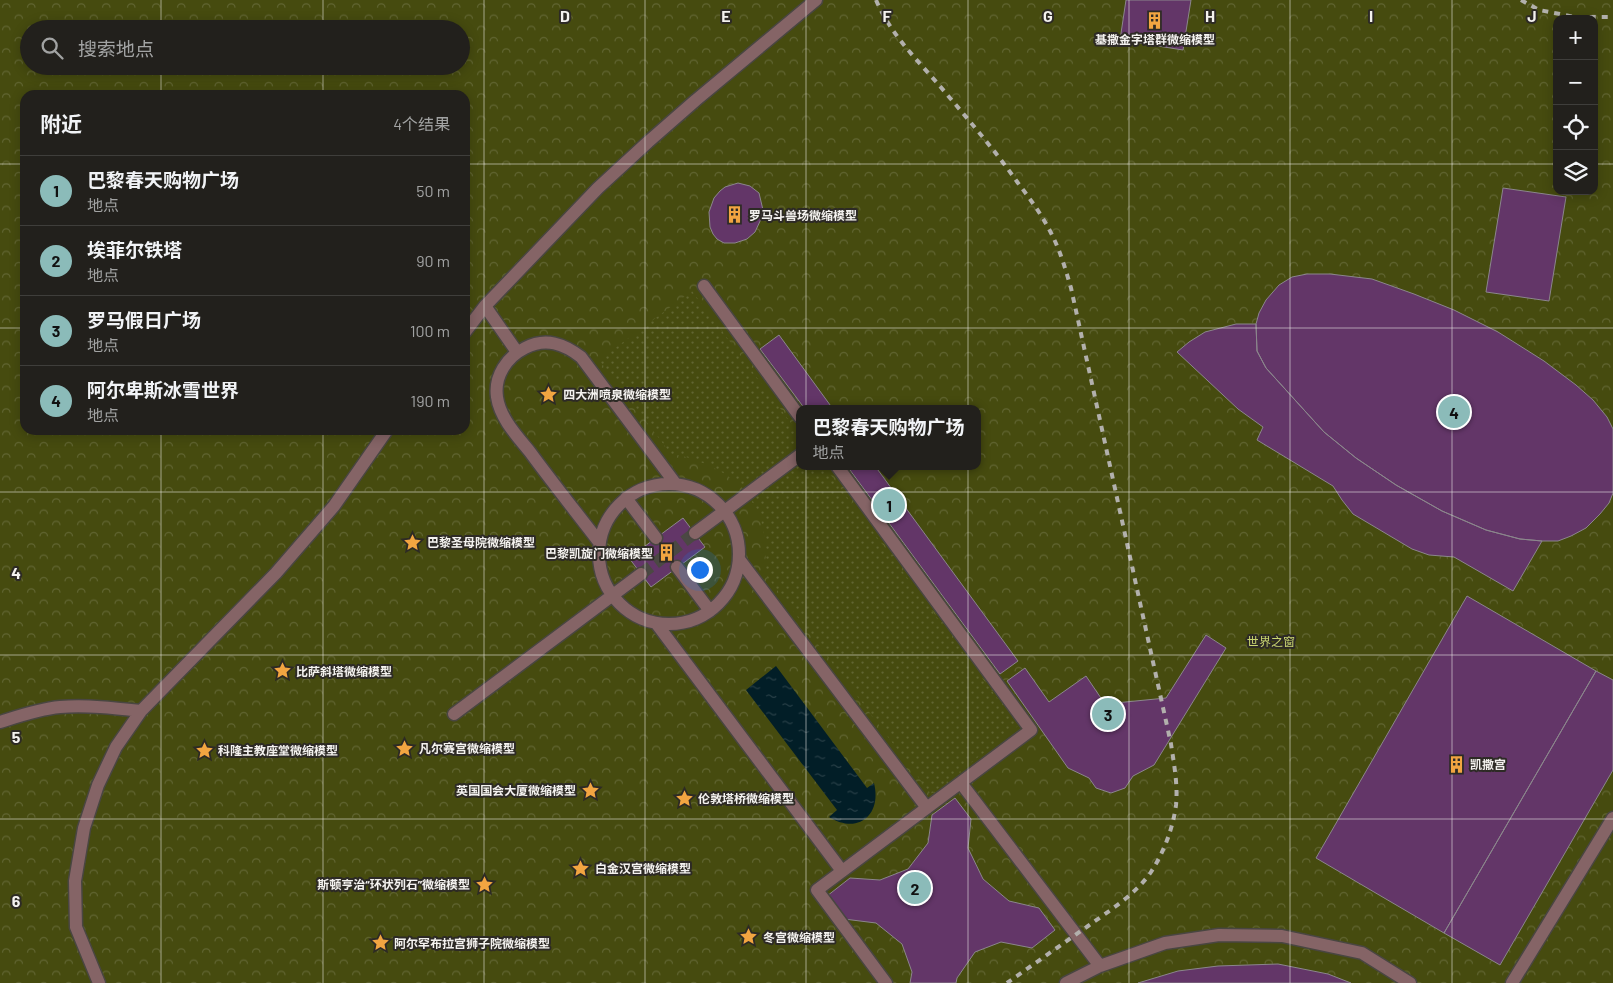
<!DOCTYPE html>
<html lang="zh">
<head>
<meta charset="utf-8">
<style>
  body { margin:0; font-family:Barlow,"Noto Sans SC",sans-serif; background:#2a2825; color:#f1f3f6 }
  .controls { position:absolute; right:15px; top:15px; display:grid; overflow:hidden; border-radius:10px; box-shadow:0 2px 12px #0003 }
  .controls button { width:45px; height:45px; display:grid; place-items:center; padding:0; border:0; border-bottom:1px solid #3f3e3b; background:#22201c; color:#f1f3f6; font:25px sans-serif }
  .you { position:absolute; left:699px; top:569px; width:18px; height:18px; margin:-12px; border:4px solid #fff; border-radius:50%; background:#1a73e8; box-shadow:0 0 0 8px #1a73e833 }
  .badge { display:grid; place-items:center; width:32px; height:32px; border-radius:50%; background:#8bbbb9; color:#111; font-size:16px; font-weight:700 }
  .pin { position:absolute; translate:-50% -50%; border:2px solid #fff; box-shadow:0 1px 5px #0006 }
  .popup { position:absolute; left:796px; top:405px; width:185px; height:65px; box-sizing:border-box; display:grid; place-content:center; border-radius:10px; background:#22201c; filter:drop-shadow(0 1px 4px #0005); font-size:16px; white-space:nowrap; color:#a2a3a3 }
  .popup b { font-size:19px; color:#f1f3f6 }
  .popup::after { content:''; position:absolute; left:50%; top:100%; margin-left:-10px; border:10px solid transparent; border-top-color:#22201c }
  .list { margin:0; padding:0; list-style:none }
  h2 { display:flex; justify-content:space-between; align-items:center; height:65px; margin:0; padding:0 20px; font-size:21px }
  h2 small { font-size:16px; font-weight:400; color:#a2a3a3 }
  .list li { display:grid; grid-template-columns:32px 1fr auto; gap:15px; align-items:center; box-sizing:border-box; height:70px; padding:0 20px; border-top:1px solid #3f3e3b }
  .list b { display:block; font-size:19px; white-space:nowrap }
  .list p { margin:0; font-size:16px; white-space:nowrap; color:#a2a3a3 }
  .list em { font-size:16px; font-style:normal; color:#a2a3a3 }
  .icon { flex:none; width:28px; height:28px; fill:none; stroke:currentColor; stroke-width:2; stroke-linecap:round; stroke-linejoin:round }
  .map { position:relative; flex:none; width:1613px; height:983px; overflow:hidden }
  .search { position:absolute; background:#22201c; box-shadow:0 2px 12px #0003; left:20px; top:20px; width:450px; height:55px; display:flex; align-items:center; gap:12px; box-sizing:border-box; padding:0 18px; border-radius:28px; color:#a2a3a3; font-size:19px }
  .panel { position:absolute; background:#22201c; box-shadow:0 2px 12px #0003; left:20px; top:90px; width:450px; height:345px; border-radius:15px }
  .map>svg:first-child { display:block }
</style>
</head>
<body>
<div class="map">
<svg width="1613" height="983" viewBox="0 0 1613 983">
  <defs>
    <pattern id="park-crowns" width="20" height="18" patternUnits="userSpaceOnUse" patternTransform="scale(1.25)"><rect width="20" height="18" fill="#464b0f"/><path d="M2 6a3 3 0 1 1 6 0M12 15a3 3 0 1 1 6 0" fill="none" stroke="#616532"/></pattern>
    <pattern id="garden-dots" width="8" height="8" patternUnits="userSpaceOnUse" patternTransform="scale(1.25)"><rect width="8" height="8" fill="#464b0f"/><path d="M2 2h.1M6 6h.1" fill="none" stroke="#616532" stroke-width="1.8" stroke-linecap="round"/></pattern>
    <pattern id="water-ripples" width="26" height="14" patternUnits="userSpaceOnUse" patternTransform="scale(1.25)"><rect width="26" height="14" fill="#021e27"/><path d="M2 4q2-2 4 0t4 0M15 11q2-2 4 0t4 0" fill="none" stroke="#283f47"/></pattern>
  </defs>
  <rect width="100%" height="100%" fill="#2d2a25"/>
  <!-- park -->
  <path fill="url(#park-crowns)" fill-rule="evenodd" d="M0,0H1613V983H0ZM1557,19H1594V191H1557ZM29,29H461V66H29ZM25,95H465V430H25ZM800,409H978V466H800Z"/>
  <!-- garden -->
  <path fill="url(#garden-dots)" d="M692,291L800,435V466H824L1018,726L931,794L765,574C768,526 760,491 714,468C700,461 686,456 671,454L599,360Z"/>
  <!-- water -->
  <path fill="url(#water-ripples)" d="M776,666L867,788L874,783C882,815 858,835 829,817L837,810L746,690Z"/>
  <!-- building -->
  <path fill="#633668" stroke="#8b868c" d="M1126,0H1191L1183,50L1120,40Z
    M738,183L750,186L759,193L763,210L761,219L755,232L747,239L735,243H724L717,239L713,234L710,227L709,212L714,198L720,191L725,187Z
    M1503,188L1566,197L1549,301L1486,292Z
    M1307,274H1330L1372,279L1414,294L1454,310L1498,332L1544,361L1576,385L1593,400L1607,417L1613,429V493L1609,503L1600,514L1586,528L1571,536L1558,541H1542L1520,539L1486,530L1442,511L1396,485L1356,458L1324,432L1266,368L1257,351L1256,324L1259,313L1266,300L1279,285L1292,277Z
    M1236,324H1256L1257,351L1266,368L1324,432L1356,458L1396,485L1442,511L1486,530L1520,539L1542,541L1513,591L1454,557L1429,555L1412,549L1353,514L1342,500L1333,486L1257,440L1263,427L1238,409L1177,352L1189,342L1205,332Z
    M779,335L833,409H805L760,349Z
    M847,466H875L1018,661L1000,674Z
    M683,518L705,547L651,587L629,558Z
    M1467,596L1596,671L1444,933L1316,858Z
    M1206,635L1226,648L1154,765L1133,776L1125,788L1111,793L1096,788L1089,778L1068,768L1007,681L1025,668L1049,702L1086,676L1105,704L1166,698Z
    M1596,671L1613,680V770L1500,965L1444,933Z
    M955,798L971,819L968,848L983,879L1009,901L1039,908L1055,930L1032,948L1001,942L975,952L957,978L956,983H910L912,972L902,944L876,923L844,919L827,896L850,878L880,880L908,869L928,843L932,815Z
    M1278,964L1328,974L1351,983H1138L1178,971L1218,966Z"/>
  <g fill="none" stroke-linecap="round" stroke-linejoin="round">
    <!-- minor-tunnel -->
    <path stroke="#4b4843" stroke-width="12" stroke-dasharray="12 6" stroke-linecap="butt" d="M641,574L695,533"/>
    <defs>
      <path id="minor" d="M704,286L800,417
        M485,306L517,352
        M465,332L485,306L598,188L648,142L696,100L816,0
        M837,466L1031,730L817,890L886,983
        M599 554a70 70 0 1 1 140 0a70 70 0 1 1-140 0Z
        M626,498L656,538
        M695,533L800,455
        M599,542C576,512 552,482 530,452C517,436 500,418 497,397C494,376 507,357 525,348C546,337 564,344 581,357L675,483
        M739,559L927,808
        M677,567L710,611
        M656,623L842,871
        M454,714L641,574
        M0,722C19,716 39,709 60,707C87,705 114,708 141,711
        M961,783L1100,966
        M99,983L76,927L75,881L84,828L98,785L116,747L141,711L276,573L334,506L387,430
        M1066,983L1100,966L1165,943L1219,935L1282,936L1362,953L1410,983
        M1512,983L1613,818"/>
    </defs>
    <!-- minor casing -->
    <use href="#minor" stroke="#494641" stroke-width="15"/>
    <!-- minor -->
    <use href="#minor" stroke="#856466" stroke-width="12"/>
    <!-- rail -->
    <path stroke="#b2b0ac" stroke-width="4" stroke-dasharray="6 6" stroke-linecap="butt" d="M876,0C890,33 916,59 939,85C966,117 994,149 1018,183C1031,200 1044,218 1053,237C1061,253 1066,271 1071,288L1171,744C1174,764 1178,785 1176,805C1173,828 1164,852 1151,872C1136,894 1109,911 1088,926C1061,945 1034,964 1007,983
      M1521,0L1539,10L1575,17H1613"/>
  </g>
  <!-- grid -->
  <path fill="none" stroke="#f4f2ef" stroke-width="1" stroke-opacity="0.55" d="M161,0V29M323,0V29M484,0V983M645,0V983M806,0V983M968,0V983M1129,0V983M1290,0V983M1452,0V983M161,66V95M323,66V95M0,164H25M465,164H1557M1594,164H1613M0,328H25M465,328H1613M161,430V983M323,430V983M0,492H1613M0,655H1613M0,819H1613"/>
  <!-- icons -->
  <defs>
    <symbol id="building-bare" viewBox="-9 -9 18 18"><path d="M-4-6H4V6H1V3H-1V6H-4ZM-2.5-4.3h1.7v1.8h-1.7ZM.8-4.3h1.7v1.8H.8ZM-2.5-1h1.7V.8h-1.7ZM.8-1h1.7V.8H.8Z" fill="#f2a541" stroke="#2d2a25" stroke-width="2.5" paint-order="stroke"/></symbol>
    <symbol id="sight-bare" viewBox="-9 -9 18 18"><path d="M0-6L1.8-2.2L6-1.7L2.9 1.2L3.7 5.4L0 3.3L-3.7 5.4L-2.9 1.2L-6-1.7L-1.8-2.2Z" fill="#f2a541" stroke="#2d2a25" stroke-width="2.5" paint-order="stroke"/></symbol>
  </defs>
  <g fill-rule="evenodd">
    <use href="#building-bare" x="1142" y="8" width="25" height="25"/>
    <use href="#building-bare" x="722" y="202" width="25" height="25"/>
    <use href="#sight-bare" x="536" y="382" width="25" height="25"/>
    <use href="#sight-bare" x="400" y="530" width="25" height="25"/>
    <use href="#building-bare" x="654" y="540" width="25" height="25"/>
    <use href="#sight-bare" x="270" y="658" width="25" height="25"/>
    <use href="#sight-bare" x="392" y="736" width="25" height="25"/>
    <use href="#sight-bare" x="192" y="738" width="25" height="25"/>
    <use href="#building-bare" x="1444" y="752" width="25" height="25"/>
    <use href="#sight-bare" x="578" y="778" width="25" height="25"/>
    <use href="#sight-bare" x="672" y="786" width="25" height="25"/>
    <use href="#sight-bare" x="568" y="856" width="25" height="25"/>
    <use href="#sight-bare" x="472" y="872" width="25" height="25"/>
    <use href="#sight-bare" x="736" y="924" width="25" height="25"/>
    <use href="#sight-bare" x="368" y="930" width="25" height="25"/>
  </g>
  <g text-anchor="middle" dominant-baseline="central" stroke-width="4" stroke-linejoin="round" paint-order="stroke">
    <!-- poi labels -->
    <g font-size="12" font-weight="bold" fill="#f4f2ef" stroke="#2d2a25" text-anchor="start">
      <text x="1155" y="39" text-anchor="middle">基撒金字塔群微缩模型</text>
      <text x="749" y="215">罗马斗兽场微缩模型</text>
      <text x="563" y="394">四大洲喷泉微缩模型</text>
      <text x="427" y="542">巴黎圣母院微缩模型</text>
      <text x="653" y="553" text-anchor="end">巴黎凯旋门微缩模型</text>
      <text x="296" y="671">比萨斜塔微缩模型</text>
      <text x="419" y="748">凡尔赛宫微缩模型</text>
      <text x="218" y="750">科隆主教座堂微缩模型</text>
      <text x="1470" y="764">凯撒宫</text>
      <text x="576" y="790" text-anchor="end">英国国会大厦微缩模型</text>
      <text x="698" y="798">伦敦塔桥微缩模型</text>
      <text x="595" y="868">白金汉宫微缩模型</text>
      <text x="470" y="884" text-anchor="end">斯顿亨治“环状列石”微缩模型</text>
      <text x="763" y="937">冬宫微缩模型</text>
      <text x="394" y="943">阿尔罕布拉宫狮子院微缩模型</text>
    </g>
    <!-- park labels -->
    <g font-size="12" fill="#cad671" stroke="#2d2a25">
      <text x="1271" y="641">世界之窗</text>
    </g>
  </g>
  <g font-size="16" text-anchor="middle" font-weight="bold" fill="#f4f2ef" stroke="#2d2a25" stroke-width="4" stroke-linejoin="round" paint-order="stroke">
    <text x="565" y="22">D</text>
    <text x="726" y="22">E</text>
    <text x="887" y="22">F</text>
    <text x="1048" y="22">G</text>
    <text x="1210" y="22">H</text>
    <text x="1371" y="22">I</text>
    <text x="1532" y="22">J</text>
    <text x="16" y="579">4</text>
    <text x="16" y="743">5</text>
    <text x="16" y="907">6</text>
  </g>
</svg>
<div class="controls">
<button>+</button>
<button>−</button>
<button><svg class="icon" aria-label="locate" viewBox="0 0 24 24"><circle cx="12" cy="12" r="6"/><path d="M12 2v4M12 18v4M2 12h4M18 12h4"/></svg></button>
<button><svg class="icon" aria-label="layers" viewBox="0 0 24 24"><path d="M12 4l9 5-9 5-9-5zM3 14l9 5 9-5"/></svg></button>
</div>
<div class="you"></div>
<div class="pin badge" style="left:889px;top:505px">1</div>
<div class="popup"><b>巴黎春天购物广场</b>地点</div>
<div class="pin badge" style="left:915px;top:888px">2</div>
<div class="pin badge" style="left:1108px;top:714px">3</div>
<div class="pin badge" style="left:1454px;top:412px">4</div>
<div class="search"><svg class="icon" aria-label="search" viewBox="0 0 24 24"><circle cx="10" cy="10" r="6"/><path d="M15 15l6 6"/></svg>搜索地点</div>
<section class="panel">
<h2>附近<small>4个结果</small></h2>
<ul class="list">
<li><span class="badge">1</span><div><b>巴黎春天购物广场</b><p>地点</p></div><em>50 m</em></li>
<li><span class="badge">2</span><div><b>埃菲尔铁塔</b><p>地点</p></div><em>90 m</em></li>
<li><span class="badge">3</span><div><b>罗马假日广场</b><p>地点</p></div><em>100 m</em></li>
<li><span class="badge">4</span><div><b>阿尔卑斯冰雪世界</b><p>地点</p></div><em>190 m</em></li>
</ul>
</section>
</div>
</body>
</html>
